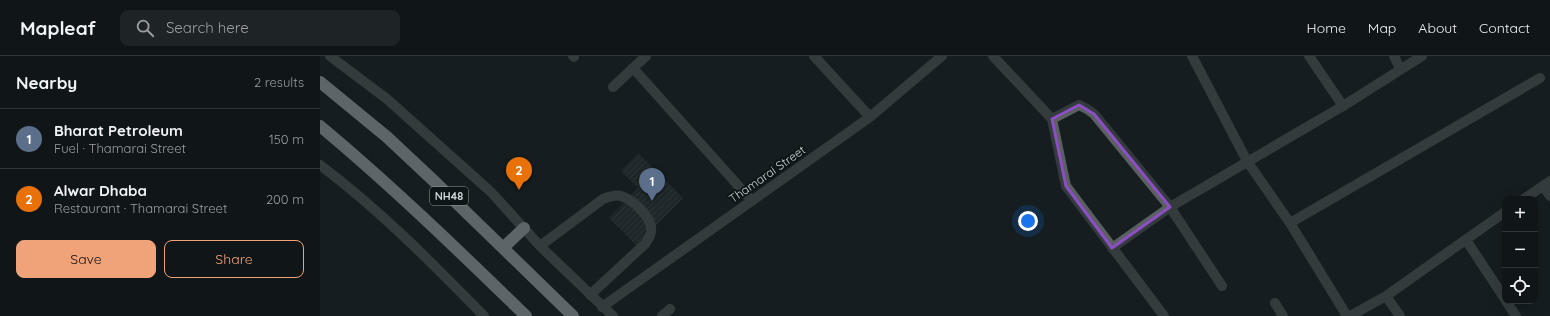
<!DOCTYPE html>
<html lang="en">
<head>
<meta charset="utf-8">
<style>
  body { margin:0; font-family:Quicksand,sans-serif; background:#1e2325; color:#f1f3f6 }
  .controls { position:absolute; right:12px; bottom:12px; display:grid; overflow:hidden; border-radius:8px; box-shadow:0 4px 16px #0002 }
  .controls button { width:36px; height:36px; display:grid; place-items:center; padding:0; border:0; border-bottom:1px solid #303537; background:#101618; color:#f1f3f6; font:20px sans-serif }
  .you { position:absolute; left:708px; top:165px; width:14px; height:14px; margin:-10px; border:3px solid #fff; border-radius:50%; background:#1a73e8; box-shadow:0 0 0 6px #1a73e833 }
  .badge { display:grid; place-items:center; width:26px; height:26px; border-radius:50%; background:#f0a279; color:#fff; font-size:13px; font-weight:700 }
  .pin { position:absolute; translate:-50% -33px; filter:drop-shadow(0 1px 2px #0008) }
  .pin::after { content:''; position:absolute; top:21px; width:14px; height:12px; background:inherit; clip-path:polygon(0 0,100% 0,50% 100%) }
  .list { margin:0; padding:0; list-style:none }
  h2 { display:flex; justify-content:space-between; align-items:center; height:52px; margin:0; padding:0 16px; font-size:17px }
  h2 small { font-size:13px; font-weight:400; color:#9c9fa2 }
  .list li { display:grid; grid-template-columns:26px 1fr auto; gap:12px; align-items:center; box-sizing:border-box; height:60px; padding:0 16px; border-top:1px solid #303537 }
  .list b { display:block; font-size:15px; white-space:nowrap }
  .list p { margin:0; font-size:13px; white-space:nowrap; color:#9c9fa2 }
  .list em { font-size:13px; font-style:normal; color:#9c9fa2 }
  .actions { display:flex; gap:8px; padding:12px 16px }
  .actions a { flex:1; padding:9px 0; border:1px solid #f0a279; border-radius:8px; text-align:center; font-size:14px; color:#f0a279 }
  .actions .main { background:#f0a279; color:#111 }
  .icon { flex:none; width:22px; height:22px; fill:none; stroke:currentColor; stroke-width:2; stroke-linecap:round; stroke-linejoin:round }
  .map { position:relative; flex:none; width:1230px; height:260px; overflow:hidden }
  header { display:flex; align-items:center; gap:24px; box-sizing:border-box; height:56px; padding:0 20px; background:#101618; border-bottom:1px solid #303537 }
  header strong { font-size:19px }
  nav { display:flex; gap:22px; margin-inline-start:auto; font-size:14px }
  .search { width:280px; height:36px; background:#1e2325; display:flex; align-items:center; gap:10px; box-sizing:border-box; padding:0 14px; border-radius:8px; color:#9c9fa2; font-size:15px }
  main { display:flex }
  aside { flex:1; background:#101618 }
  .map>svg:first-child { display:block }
</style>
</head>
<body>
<header>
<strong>Mapleaf</strong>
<div class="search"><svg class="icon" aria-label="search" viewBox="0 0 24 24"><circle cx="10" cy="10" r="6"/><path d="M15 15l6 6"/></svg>Search here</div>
<nav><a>Home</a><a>Map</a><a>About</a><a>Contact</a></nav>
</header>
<main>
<aside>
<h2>Nearby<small>2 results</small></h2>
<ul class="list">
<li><span class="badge" style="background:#5c6f8a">1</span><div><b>Bharat Petroleum</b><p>Fuel · Thamarai Street</p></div><em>150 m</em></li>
<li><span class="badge" style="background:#e8710a">2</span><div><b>Alwar Dhaba</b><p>Restaurant · Thamarai Street</p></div><em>200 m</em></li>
</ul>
<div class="actions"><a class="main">Save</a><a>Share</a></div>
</aside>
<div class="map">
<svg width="1230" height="260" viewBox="0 0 1230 260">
  <defs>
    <pattern id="building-hatch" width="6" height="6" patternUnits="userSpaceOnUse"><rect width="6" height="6" fill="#293334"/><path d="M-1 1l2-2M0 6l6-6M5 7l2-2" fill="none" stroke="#475051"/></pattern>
  </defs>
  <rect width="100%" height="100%" fill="#161e20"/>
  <!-- building -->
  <path fill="url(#building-hatch)" d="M318,97L363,142L316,189L289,162L318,132L301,115Z"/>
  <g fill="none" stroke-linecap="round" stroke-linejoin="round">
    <!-- minor -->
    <path stroke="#5a5f5f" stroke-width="10" d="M10,0L67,43L171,136L220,190L293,260
      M253,0L254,1
      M494,0L550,61
      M673,0L732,63L746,130L844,260
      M872,0L927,105L970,167L1027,260
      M989,0L1023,50
      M1074,0L1080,13
      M313,12L432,145
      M293,31L326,0
      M732,63L759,49L767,53L774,58L850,151L902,230
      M0,109C60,154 112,207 164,260
      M1223,130L1230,140
      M1204,143L1230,125
      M970,167L1220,22
      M1146,184L1185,243
      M220,190L283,143C288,141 295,138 301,140C312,143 329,159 331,171C332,178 329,182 325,188L270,239
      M792,192L850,151L1023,50L1102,0
      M1066,240L1080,260
      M1186,245L1196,260
      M955,247L963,260
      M282,251L550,61L622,0
      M342,260L350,253
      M1030,260L1066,240L1185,156"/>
    <!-- highway -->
    <path stroke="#b1bdbf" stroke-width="12" d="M0,26L67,81L115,126L253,260
      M0,70C72,130 139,195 206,260
      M183,192L204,172"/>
  </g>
  <!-- marked area -->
  <path d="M0 0H1230V260H0ZM759,49L774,58L850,151L792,192L746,130L732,63Z" fill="#161e20" fill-opacity=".55" fill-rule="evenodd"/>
  <path fill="none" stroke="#8c4ec4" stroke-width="3" stroke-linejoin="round" d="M759,49L774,58L850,151L792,192L746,130L732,63Z"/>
  <g text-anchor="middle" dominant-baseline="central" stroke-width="4" stroke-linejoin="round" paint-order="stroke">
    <!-- shield labels -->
    <rect fill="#0d1516" stroke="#959b9c" stroke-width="1" x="110" y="131" width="38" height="18" rx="3"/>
    <g font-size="11" font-weight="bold" fill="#cfd5d6">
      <text x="129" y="140">NH48</text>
    </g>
    <!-- street labels -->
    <g font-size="12" fill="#cfd5d6" stroke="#0d1516">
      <text transform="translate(447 118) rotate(-35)">Thamarai Street</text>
    </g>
  </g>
</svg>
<div class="controls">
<button>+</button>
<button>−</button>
<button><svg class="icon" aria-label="locate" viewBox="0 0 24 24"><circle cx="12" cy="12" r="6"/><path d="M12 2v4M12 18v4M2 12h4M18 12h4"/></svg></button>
</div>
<div class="you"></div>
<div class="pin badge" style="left:332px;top:145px;background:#5c6f8a">1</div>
<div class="pin badge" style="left:199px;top:134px;background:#e8710a">2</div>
</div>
</main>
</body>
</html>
